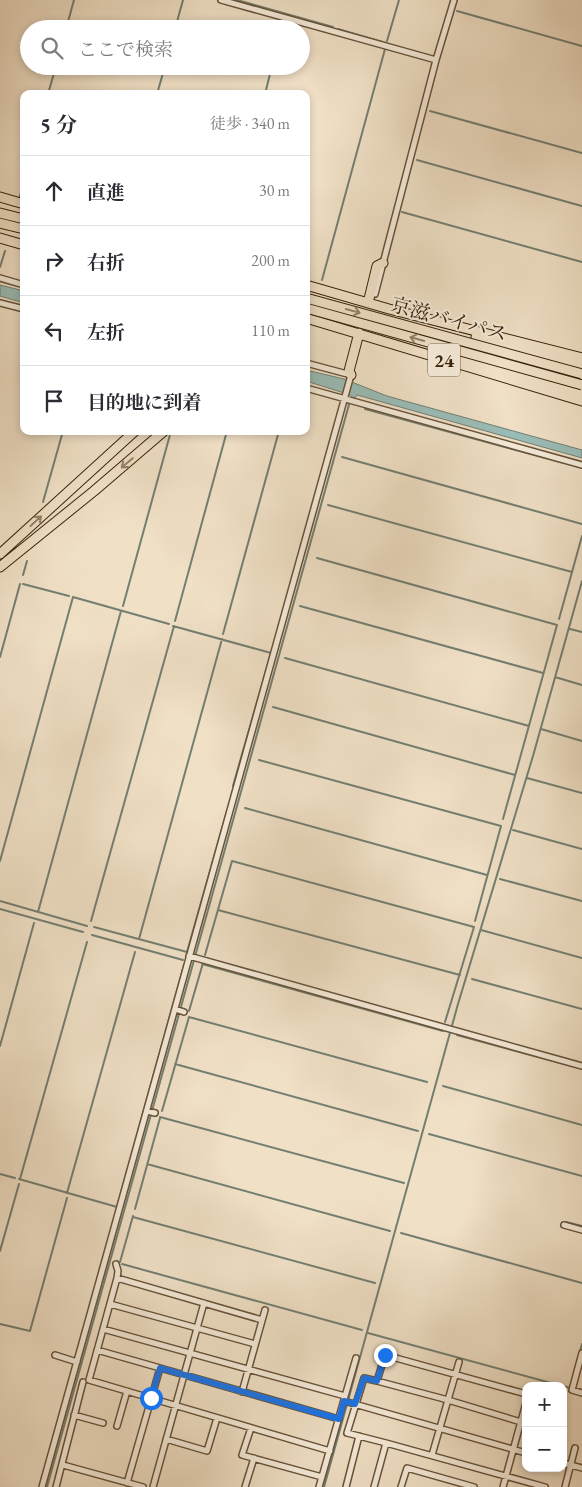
<!DOCTYPE html>
<html lang="ja">
<head>
<meta charset="utf-8">
<style>
  body { margin:0; font-family:"EB Garamond","Noto Serif JP",serif; background:#f2f2f3; color:#2b2b33 }
  .controls { position:absolute; right:15px; bottom:15px; display:grid; overflow:hidden; border-radius:10px; box-shadow:0 2px 8px #0003 }
  .controls button { width:45px; height:45px; display:grid; place-items:center; padding:0; border:0; border-bottom:1px solid #e1e1e2; background:#fff; color:#2b2b33; font:25px sans-serif }
  .stop { position:absolute; width:15px; height:15px; margin:-11px; border:4px solid #1a73e8; border-radius:50%; background:#fff }
  .stop.end { background:#1a73e8; border-color:#fff; box-shadow:0 1px 5px #0008 }
  .list { margin:0; padding:0; list-style:none }
  h2 { display:flex; justify-content:space-between; align-items:center; height:65px; margin:0; padding:0 20px; font-size:21px }
  h2 small { font-size:16px; font-weight:400; color:#7c7c81 }
  .list li { display:grid; grid-template-columns:32px 1fr auto; gap:15px; align-items:center; box-sizing:border-box; height:70px; padding:0 20px; border-top:1px solid #e1e1e2 }
  .list b { display:block; font-size:19px; white-space:nowrap }
  .list em { font-size:16px; font-style:normal; color:#7c7c81 }
  .icon { flex:none; width:28px; height:28px; fill:none; stroke:currentColor; stroke-width:2; stroke-linecap:round; stroke-linejoin:round }
  .map { position:relative; flex:none; width:582px; height:1487px; overflow:hidden }
  .search { position:absolute; background:#fff; box-shadow:0 2px 8px #0003; left:20px; top:20px; width:290px; height:55px; display:flex; align-items:center; gap:12px; box-sizing:border-box; padding:0 18px; border-radius:28px; color:#7c7c81; font-size:19px }
  .panel { position:absolute; background:#fff; box-shadow:0 2px 8px #0003; left:20px; top:90px; width:290px; height:345px; border-radius:10px }
  .map>svg:first-child { display:block }
</style>
</head>
<body>
<div class="map">
<svg width="582" height="1487" viewBox="0 0 582 1487">
  <rect width="100%" height="100%" fill="#f0e0c6"/>
  <filter id="stains"><feTurbulence type="fractalNoise" baseFrequency=".004" numOctaves="4"/><feColorMatrix values="0 0 0 0 .2 0 0 0 0 .09 0 0 0 0 .02 0 0 0 .5 -.17"/></filter>
  <radialGradient id="worn" r=".72"><stop offset=".6" stop-color="#630" stop-opacity="0"/><stop offset="1" stop-color="#630" stop-opacity=".3"/></radialGradient>
  <!-- water -->
  <path fill="#9abdb8" stroke="#737f72" d="M0,285L24,291V303L0,296Z
    M306,370L344,379L387,396L582,450V458L357,395L355,398L341,392L306,381Z"/>
  <g fill="none" stroke-linecap="round" stroke-linejoin="round">
    <!-- stream -->
    <path stroke="#737f72" stroke-width="2" d="M237,0L333,27
      M457,11L582,46
      M66,29L74,0
      M175,29L183,0
      M283,29L285,22
      M338,29L386,43
      M387,41L399,0
      M48,94L56,66
      M157,94L165,66
      M265,94L272,66
      M430,111L582,153
      M417,160L582,206
      M19,199L24,182
      M402,212L582,262
      M0,267L5,251
      M322,280L385,49
      M365,409L582,468
      M342,457L582,524
      M43,502L63,431
      M328,505L572,572
      M317,558L557,625
      M23,575L27,561
      M23,584L69,596
      M73,597L169,624
      M123,606L171,431
      M300,606L543,673
      M559,619L582,536
      M175,621L227,431
      M173,626L271,653L233,786
      M570,629L582,632
      M223,634L279,431
      M0,657L20,584
      M285,658L529,726
      M555,677L582,685
      M273,707L515,775
      M541,729L582,741
      M259,760L501,826
      M527,778L582,793
      M245,808L487,875
      M503,819L557,625
      M513,830L582,849
      M0,861L73,597
      M500,879L582,901
      M0,901L87,926
      M0,909L83,932
      M218,910L460,975
      M38,912L121,611
      M91,921L174,626
      M475,921L501,826
      M94,927L187,952L227,811
      M481,930L582,958
      M92,935L183,960
      M139,939L222,639
      M205,955L232,861L474,927
      M202,964L443,1031
      M472,979L582,1009
      M189,1011L203,963
      M189,1017L427,1082
      M445,1022L474,927
      M457,1035L582,1069
      M0,1046L34,923
      M175,1064L418,1131
      M443,1086L582,1125
      M162,1111L189,1017
      M160,1117L404,1183
      M429,1134L582,1176
      M147,1164L390,1231
      M0,1174L15,1178
      M19,1179L117,1207L184,965
      M20,1179L87,942
      M67,1193L135,952
      M135,1209L160,1118
      M133,1217L375,1283
      M566,1222L582,1226
      M401,1233L582,1283
      M0,1251L19,1184
      M120,1262L133,1216
      M122,1264L362,1330
      M0,1324L30,1331L67,1198
      M368,1333L562,1386
      M563,1386L570,1388L582,1344
      M47,1487L350,401
      M324,1487L458,1004L533,756L582,581"/>
    <defs>
      <path id="street" d="M221,0L436,60
        M0,278L24,285
        M375,294L436,60L454,0
        M0,303L24,309
        M306,363L351,375
        M306,388L582,465
        M189,956L582,1066
        M175,1009L184,1012
        M147,1111L155,1113
        M564,1225L582,1230
        M116,1264L118,1271L117,1278L89,1380L330,1451
        M117,1278L262,1320
        M110,1304L255,1344
        M103,1329L345,1396
        M97,1350L339,1419
        M582,1353L572,1390L582,1393
        M55,1355L77,1362
        M377,1381L448,1400L521,1422
        M242,1392L265,1310
        M344,1401L526,1453
        M74,1415L103,1423
        M117,1426L127,1391
        M251,1428L242,1455L322,1477
        M166,1439L207,1451L217,1418
        M386,1443L545,1487
        M432,1455L459,1362
        M563,1463L582,1468
        M63,1465L143,1487
        M127,1483L160,1368
        M42,1487L351,375
        M56,1487L83,1382
        M153,1487L204,1303
        M245,1487L254,1458
        M319,1487L356,1358
        M346,1487L359,1436
        M374,1487L386,1443L347,1433L364,1378L377,1381L385,1355L526,1394
        M401,1487L407,1468L474,1487
        M503,1487L526,1403
        M565,1487L575,1448"/>
      <path id="highway" d="M0,197L24,204
        M0,213L24,219
        M0,223L24,229
        M0,238L24,245
        M306,285L389,309L582,358
        M368,303L377,266L383,263
        M306,318L582,401
        M476,337L582,366
        M443,354L582,393
        M351,375L349,371L359,333
        M0,554L135,431
        M0,567L94,491L164,431"/>
    </defs>
    <!-- street casing -->
    <use href="#street" stroke="#675239" stroke-width="8"/>
    <!-- highway casing -->
    <use href="#highway" stroke="#39220a" stroke-width="11"/>
    <!-- street -->
    <use href="#street" stroke="#f5ebda" stroke-width="5"/>
    <!-- highway -->
    <use href="#highway" stroke="#f0e0c6" stroke-width="9"/>
    <defs>
      <path id="highway-bridge" d="M306,298L582,374
        M306,308L582,385"/>
    </defs>
    <!-- highway-bridge casing -->
    <use href="#highway-bridge" stroke="#39220a" stroke-width="11" stroke-linecap="butt"/>
    <!-- highway-bridge -->
    <use href="#highway-bridge" stroke="#f0e0c6" stroke-width="9"/>
  </g>
  <!-- one-way arrows -->
  <defs><path id="oneway-shaft" d="M-6 0H5M1.5-3L5.5 0L1.5 3" fill="none" stroke-width="1.6" stroke-linecap="round" stroke-linejoin="round" transform="scale(1.25)"/></defs>
  <g stroke="#948168">
    <use href="#oneway-shaft" transform="translate(353 311) rotate(15)"/>
    <use href="#oneway-shaft" transform="translate(417 339) rotate(-164)"/>
    <use href="#oneway-shaft" transform="translate(127 463) rotate(140)"/>
    <use href="#oneway-shaft" transform="translate(36 521) rotate(-42)"/>
  </g>
  <g fill="none" stroke-linecap="round" stroke-linejoin="round">
    <!-- route -->
    <path stroke="#1a73e8" stroke-width="6" d="M151,1398L160,1368L339,1419L344,1401L355,1404L364,1378L377,1381L385,1355"/>
  </g>
  <g text-anchor="middle" dominant-baseline="central" stroke-width="4" stroke-linejoin="round" paint-order="stroke">
    <!-- shield labels -->
    <rect fill="#f5ebda" stroke="#715e48" stroke-width="1" x="428" y="343.5" width="32" height="33" rx="4"/>
    <g font-size="19" font-weight="bold" fill="#39220a">
      <text x="444" y="360">24</text>
    </g>
    <!-- street labels -->
    <g font-size="20" fill="#39220a" stroke="#f5ebda">
      <text transform="translate(449 319) rotate(15)">京滋バイパス</text>
    </g>
  </g>
  <rect width="100%" height="100%" filter="url(#stains)"/>
  <rect width="100%" height="100%" fill="url(#worn)"/>
</svg>
<div class="controls">
<button>+</button>
<button>−</button>
</div>
<div class="stop" style="left:151px;top:1398px"></div>
<div class="stop end" style="left:385px;top:1355px"></div>
<div class="search"><svg class="icon" aria-label="search" viewBox="0 0 24 24"><circle cx="10" cy="10" r="6"/><path d="M15 15l6 6"/></svg>ここで検索</div>
<section class="panel">
<h2>5 分<small>徒歩 · 340 m</small></h2>
<ul class="list">
<li><svg class="icon" aria-label="ahead" viewBox="0 0 24 24"><path d="M12 20V5M6 11l6-6 6 6"/></svg><div><b>直進</b></div><em>30 m</em></li>
<li><svg class="icon" aria-label="right" viewBox="0 0 24 24"><path d="M7 20v-9h11M14 6l5 5-5 5"/></svg><div><b>右折</b></div><em>200 m</em></li>
<li><svg class="icon" aria-label="left" viewBox="0 0 24 24"><path d="M17 20v-9H6M10 6l-5 5 5 5"/></svg><div><b>左折</b></div><em>110 m</em></li>
<li><svg class="icon" aria-label="arrive" viewBox="0 0 24 24"><path d="M6 21V4h12l-3 4 3 4H6"/></svg><div><b>目的地に到着</b></div></li>
</ul>
</section>
</div>
</body>
</html>
